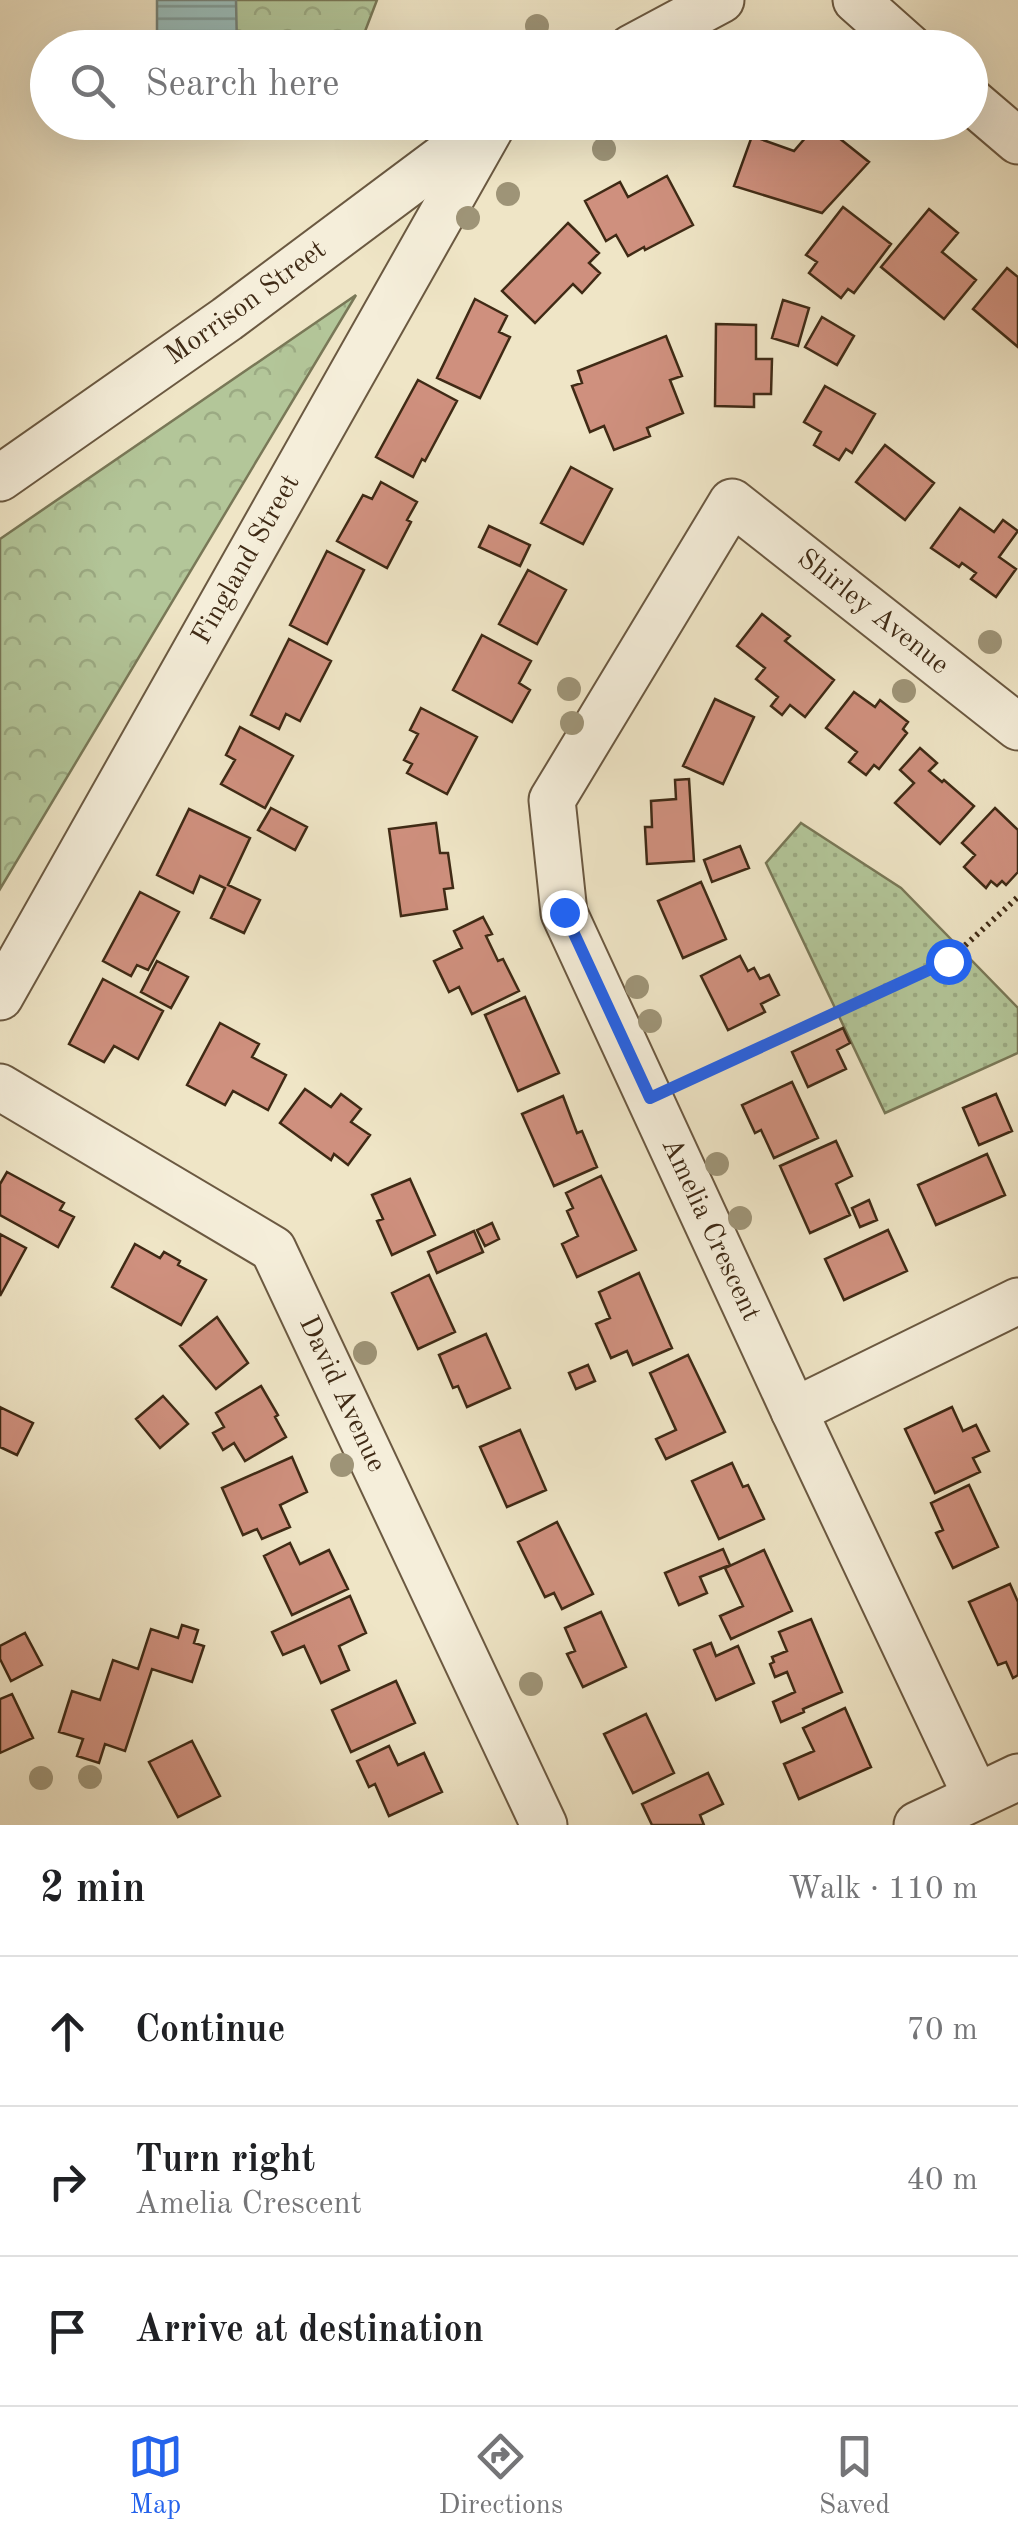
<!DOCTYPE html>
<html lang="en">
<head>
<meta charset="utf-8">
<style>
  body { margin:0; font-family:"Old Standard TT",serif; background:#f6f6f6; color:#202124 }
  .stop { position:absolute; width:30px; height:30px; margin:-22px; border:8px solid #2563eb; border-radius:50%; background:#fff }
  .stop.end { background:#2563eb; border-color:#fff; box-shadow:0 2px 10px #0008 }
  .list { margin:0; padding:0; list-style:none }
  h2 { display:flex; justify-content:space-between; align-items:center; height:130px; margin:0; padding:0 40px; font-size:42px }
  h2 small { font-size:32px; font-weight:400; color:#757577 }
  .list li { display:grid; grid-template-columns:65px 1fr auto; gap:30px; align-items:center; box-sizing:border-box; height:150px; padding:0 40px; border-top:2px solid #e0e0e0 }
  .list b { display:block; font-size:38px; white-space:nowrap }
  .list p { margin:0; font-size:32px; white-space:nowrap; color:#757577 }
  .list em { font-size:32px; font-style:normal; color:#757577 }
  .icon { flex:none; width:55px; height:55px; fill:none; stroke:currentColor; stroke-width:2; stroke-linecap:round; stroke-linejoin:round }
  .map { position:relative; flex:none; width:1018px; height:1825px; overflow:hidden }
  .search { position:absolute; background:#fff; box-shadow:0 10px 40px #0002; left:30px; right:30px; top:30px; height:110px; display:flex; align-items:center; gap:25px; box-sizing:border-box; padding:0 35px; border-radius:55px; color:#757577; font-size:38px }
  .sheet { height:580px; background:#fff }
  nav { display:flex; justify-content:space-around; align-items:center; box-sizing:border-box; height:140px; border-top:2px solid #e0e0e0; background:#fff; font-size:28px; color:#757577 }
  nav a { display:grid; justify-items:center; gap:5px }
  nav .on { color:#2563eb }
  .map>svg:first-child { display:block }
</style>
</head>
<body>
<div class="map">
<svg width="1018" height="1825" viewBox="0 0 1018 1825">
  <defs>
    <pattern id="grass-dots" width="8" height="8" patternUnits="userSpaceOnUse" patternTransform="scale(2.5)"><rect width="8" height="8" fill="#b3c699"/><path d="M2 2h.1M6 6h.1" fill="none" stroke="#9baa83" stroke-width="1.8" stroke-linecap="round"/></pattern>
    <pattern id="forest-crowns" width="20" height="18" patternUnits="userSpaceOnUse" patternTransform="scale(2.5)"><rect width="20" height="18" fill="#b3c699"/><path d="M2 6a3 3 0 1 1 6 0M12 15a3 3 0 1 1 6 0" fill="none" stroke="#9baa83"/></pattern>
    <pattern id="water-rules" width="6" height="5" patternUnits="userSpaceOnUse" patternTransform="scale(2.5)"><rect width="6" height="5" fill="#9bbebb"/><path d="M0 2.5h6" fill="none" stroke="#809b97"/></pattern>
  </defs>
  <rect width="100%" height="100%" fill="#efe5c6"/>
  <filter id="stains"><feTurbulence type="fractalNoise" baseFrequency=".002" numOctaves="4"/><feColorMatrix values="0 0 0 0 .2 0 0 0 0 .09 0 0 0 0 .02 0 0 0 .5 -.17"/></filter>
  <radialGradient id="worn" r=".72"><stop offset=".6" stop-color="#630" stop-opacity="0"/><stop offset="1" stop-color="#630" stop-opacity=".3"/></radialGradient>
  <!-- grass -->
  <path fill="url(#grass-dots)" stroke="#797857" stroke-width="2.5" d="M801,823L901,888L1018,1008V1053L885,1113L766,863Z"/>
  <!-- forest -->
  <path fill="url(#forest-crowns)" stroke="#797857" stroke-width="2.5" d="M202,0H377L359,47L202,48Z
    M356,295L0,889V539Z"/>
  <!-- water -->
  <path fill="url(#water-rules)" stroke="#768379" stroke-width="2.5" d="M157,0H236L237,47H157Z"/>
  <!-- building -->
  <path fill="#cf907e" stroke="#3f2a15" stroke-width="2.5" d="M819,122L869,162L822,213L734,186L752,136L794,151Z
    M667,176L693,225L645,250L644,247L628,256L616,235L606,241L585,201L620,182L628,197Z
    M843,207L891,244L854,293L848,289L841,298L809,273L817,262L806,255Z
    M929,209L958,233L942,252L976,280L944,319L881,267Z
    M568,223L599,253L589,263L600,273L582,293L573,284L535,323L502,291Z
    M1007,268L1018,277V347L973,309Z
    M475,299L507,316L499,332L510,337L480,398L437,378Z
    M783,300L809,308L798,346L772,338Z
    M822,317L854,336L837,365L805,347Z
    M716,324L756,325V359H772L771,394H754V407L715,406Z
    M666,336L682,376L670,380L683,413L647,428L650,436L614,450L604,426L590,432L572,386L582,383L578,371Z
    M418,380L457,401L425,461L422,459L413,477L376,457Z
    M825,386L875,414L852,453L846,449L839,460L814,445L821,432L804,422Z
    M885,445L934,483L905,520L856,482Z
    M571,467L612,489L583,544L541,523Z
    M381,482L417,502L407,520L411,522L387,568L337,541L363,495L372,499Z
    M960,508L994,532L1003,520L1018,531L999,557L1016,569L996,597L971,579L976,573L962,563L959,567L931,548Z
    M489,526L530,545L520,566L479,547Z
    M327,551L364,570L327,644L290,625Z
    M528,570L566,590L537,644L499,624Z
    M762,614L790,636L785,641L834,680L805,717L790,705L782,715L771,706L778,697L756,679L765,668L737,646Z
    M482,635L531,661L519,683L530,690L512,722L453,690Z
    M289,639L331,661L300,721L286,714L279,729L251,715Z
    M854,692L875,707L880,700L908,722L903,729L907,733L879,769L874,765L866,775L849,762L857,752L826,728Z
    M715,699L754,717L723,784L683,766Z
    M421,708L477,737L447,794L407,773L412,764L404,760L418,734L410,730Z
    M240,727L293,756L265,808L221,784L235,760L226,755Z
    M920,748L937,763L929,771L942,782L944,780L974,806L940,844L895,803L914,783L900,770Z
    M689,779L694,861L647,864L645,827H652L651,801L676,799L675,780Z
    M271,808L307,827L295,850L258,830Z
    M995,808L1018,830V872L1006,885L1002,881L997,886L991,881L986,888L964,867L975,855L962,843Z
    M189,809L250,838L228,885L260,900L244,933L211,918L225,888L200,876L193,893L157,875Z
    M436,823L440,853H448L453,888L444,889L447,909L401,916L389,829Z
    M740,846L749,868L712,882L704,860Z
    M701,882L726,939L683,958L658,901Z
    M140,892L179,912L148,970L137,965L131,976L103,961Z
    M483,917L492,934L486,936L498,961L503,959L519,991L472,1014L459,987L449,992L434,961L462,948L454,931Z
    M740,956L748,971L754,968L760,979L769,975L779,995L761,1004L765,1012L728,1030L701,976Z
    M157,961L188,977L171,1008L141,992Z
    M103,979L163,1011L138,1059L114,1046L104,1062L69,1044Z
    M525,997L559,1073L518,1091L485,1015Z
    M220,1023L259,1044L252,1057L286,1075L268,1110L233,1091L225,1105L187,1085Z
    M843,1028L850,1043L837,1050L846,1069L808,1087L792,1052Z
    M792,1082L818,1138L774,1158L761,1130L755,1133L742,1105Z
    M305,1089L331,1107L341,1094L361,1109L351,1122L370,1135L348,1165L334,1154L331,1160L280,1123Z
    M996,1094L1012,1131L979,1145L963,1108Z
    M563,1096L577,1133L582,1131L597,1167L554,1186L522,1114Z
    M836,1141L852,1176L836,1184L850,1215L810,1233L780,1166Z
    M987,1154L1005,1195L936,1225L918,1185Z
    M7,1172L64,1203L60,1210L74,1217L58,1247L0,1215V1184Z
    M601,1176L636,1250L577,1277L562,1244L578,1236L567,1211L573,1208L566,1193Z
    M410,1179L435,1235L392,1255L377,1221L383,1219L372,1195Z
    M869,1200L877,1220L860,1227L852,1208Z
    M492,1223L499,1239L485,1246L477,1230Z
    M888,1230L907,1271L844,1300L825,1259Z
    M474,1231L483,1252L437,1273L428,1252Z
    M0,1234L26,1248L0,1296Z
    M135,1244L160,1258L164,1252L180,1261L178,1265L206,1280L181,1325L112,1287Z
    M639,1273L672,1348L633,1365L627,1351L611,1358L596,1324L610,1318L599,1292Z
    M429,1275L455,1332L418,1349L392,1293Z
    M217,1317L248,1363L216,1389L180,1346Z
    M486,1334L510,1388L467,1407L458,1386L453,1388L439,1355Z
    M688,1355L725,1432L666,1459L656,1439L676,1430L650,1373Z
    M588,1365L595,1381L576,1389L569,1373Z
    M261,1386L278,1415L275,1417L286,1437L245,1461L234,1443L223,1450L213,1433L224,1427L216,1413Z
    M163,1396L188,1424L160,1448L136,1419Z
    M0,1407L33,1423L17,1455L0,1447Z
    M952,1407L963,1431L976,1425L989,1451L973,1458L980,1472L935,1493L905,1429Z
    M520,1430L546,1490L507,1507L480,1447Z
    M292,1457L307,1492L280,1505L290,1527L262,1539L257,1529L243,1535L222,1488Z
    M732,1463L743,1487L748,1485L764,1519L719,1539L692,1481Z
    M969,1485L998,1547L953,1568L936,1533L943,1530L931,1503Z
    M557,1522L593,1594L562,1609L554,1593L545,1597L518,1542Z
    M290,1543L300,1564L329,1550L348,1589L292,1615L264,1556Z
    M723,1549L730,1565L700,1577L707,1593L679,1605L665,1573Z
    M764,1550L792,1611L731,1639L720,1616L743,1606L725,1568Z
    M1010,1584L1018,1602V1675L1013,1678L1006,1662L998,1665L969,1602Z
    M350,1596L366,1633L339,1646L349,1670L321,1683L304,1646L283,1655L272,1632Z
    M601,1612L626,1667L583,1687L567,1654L575,1651L565,1628Z
    M811,1619L842,1692L803,1709L804,1712L781,1722L773,1702L795,1692L787,1672L775,1677L770,1664L774,1662L772,1657L787,1651L779,1632Z
    M182,1625L198,1630L194,1643L204,1646L192,1682L152,1669L125,1751L105,1744L99,1763L77,1756L83,1739L59,1732L72,1691L100,1700L113,1660L138,1669L151,1629L178,1638Z
    M25,1633L42,1665L11,1681L0,1659V1646Z
    M711,1643L716,1656L738,1646L754,1683L716,1700L694,1650Z
    M396,1681L415,1723L351,1752L332,1710Z
    M12,1694L33,1738L0,1753V1699Z
    M845,1708L871,1767L799,1799L784,1764L814,1751L803,1728Z
    M646,1714L674,1773L633,1793L604,1734Z
    M192,1741L220,1796L178,1817L149,1762Z
    M389,1746L398,1765L424,1753L442,1792L389,1816L375,1784L369,1787L357,1761Z
    M708,1773L723,1804L700,1815L704,1825H652L642,1804Z"/>
  <g fill="none" stroke-linecap="round" stroke-linejoin="round">
    <defs>
      <g id="minor">
        <path d="M856,0L910,48"/>
        <path d="M631,48L721,0"/>
        <path d="M970,100L1018,141"/>
        <path id="s1" d="M0,478L227,319L484,127"/>
        <path id="s2" d="M0,997L494,122"/>
        <path id="s3" d="M0,1087L273,1249L544,1825"/>
        <path d="M794,1411L1018,1301"/>
        <path id="s4" d="M976,1796L794,1411L564,913L552,800L732,502L1018,727"/>
        <path d="M917,1825L1018,1777"/>
      </g>
    </defs>
    <!-- minor casing -->
    <use href="#minor" stroke="#6b5941" stroke-width="49"/>
    <!-- path -->
    <path stroke="#3f2a15" stroke-width="6" stroke-dasharray="2.5 5" stroke-linecap="butt" d="M683,1083L948,961L1018,897"/>
    <!-- minor -->
    <use href="#minor" stroke="#f5eeda" stroke-width="45"/>
  </g>
  <!-- trees -->
  <g fill="#9e9477">
    <circle cx="537" cy="26" r="12"/>
    <circle cx="604" cy="149" r="12"/>
    <circle cx="508" cy="194" r="12"/>
    <circle cx="468" cy="218" r="12"/>
    <circle cx="990" cy="642" r="12"/>
    <circle cx="569" cy="689" r="12"/>
    <circle cx="904" cy="691" r="12"/>
    <circle cx="572" cy="723" r="12"/>
    <circle cx="637" cy="987" r="12"/>
    <circle cx="650" cy="1021" r="12"/>
    <circle cx="717" cy="1164" r="12"/>
    <circle cx="740" cy="1218" r="12"/>
    <circle cx="365" cy="1353" r="12"/>
    <circle cx="342" cy="1465" r="12"/>
    <circle cx="531" cy="1684" r="12"/>
    <circle cx="90" cy="1777" r="12"/>
    <circle cx="41" cy="1778" r="12"/>
  </g>
  <g fill="none" stroke-linecap="round" stroke-linejoin="round">
    <!-- route -->
    <path stroke="#2563eb" stroke-width="12" d="M564,912L650,1098L948,961"/>
  </g>
  <g text-anchor="middle" dominant-baseline="central" stroke-width="10" stroke-linejoin="round" paint-order="stroke">
    <!-- street labels -->
    <g font-size="28" fill="#3f2a15" stroke="#f5eeda">
      <text stroke="none"><textPath href="#s1" startOffset="302">Morrison Street</textPath></text>
      <text stroke="none"><textPath href="#s2" startOffset="502">Fingland Street</textPath></text>
      <text stroke="none"><textPath href="#s4" startOffset="1615">Shirley Avenue</textPath></text>
      <text transform="translate(710 1230) rotate(65)">Amelia Crescent</text>
      <text stroke="none"><textPath href="#s3" startOffset="478">David Avenue</textPath></text>
    </g>
  </g>
  <rect width="100%" height="100%" filter="url(#stains)"/>
  <rect width="100%" height="100%" fill="url(#worn)"/>
</svg>
<div class="stop" style="left:948px;top:961px"></div>
<div class="stop end" style="left:564px;top:912px"></div>
<div class="search"><svg class="icon" aria-label="search" viewBox="0 0 24 24"><circle cx="10" cy="10" r="6"/><path d="M15 15l6 6"/></svg>Search here</div>
</div>
<section class="sheet">
<h2>2 min<small>Walk · 110 m</small></h2>
<ul class="list">
<li><svg class="icon" aria-label="ahead" viewBox="0 0 24 24"><path d="M12 20V5M6 11l6-6 6 6"/></svg><div><b>Continue</b></div><em>70 m</em></li>
<li><svg class="icon" aria-label="right" viewBox="0 0 24 24"><path d="M7 20v-9h11M14 6l5 5-5 5"/></svg><div><b>Turn right</b><p>Amelia Crescent</p></div><em>40 m</em></li>
<li><svg class="icon" aria-label="arrive" viewBox="0 0 24 24"><path d="M6 21V4h12l-3 4 3 4H6"/></svg><div><b>Arrive at destination</b></div></li>
</ul>
</section>
<nav>
<a class="on"><svg class="icon" aria-label="map" viewBox="0 0 24 24"><path d="M3 6l6-2 6 2 6-2v14l-6 2-6-2-6 2zM9 4v14M15 6v14"/></svg>Map</a>
<a><svg class="icon" aria-label="directions" viewBox="0 0 24 24"><path d="M12 3l9 9-9 9-9-9zM9 14v-3h6M13 9l2 2-2 2"/></svg>Directions</a>
<a><svg class="icon" aria-label="saved" viewBox="0 0 24 24"><path d="M7 4h10v16l-5-4-5 4z"/></svg>Saved</a>
</nav>
</body>
</html>
